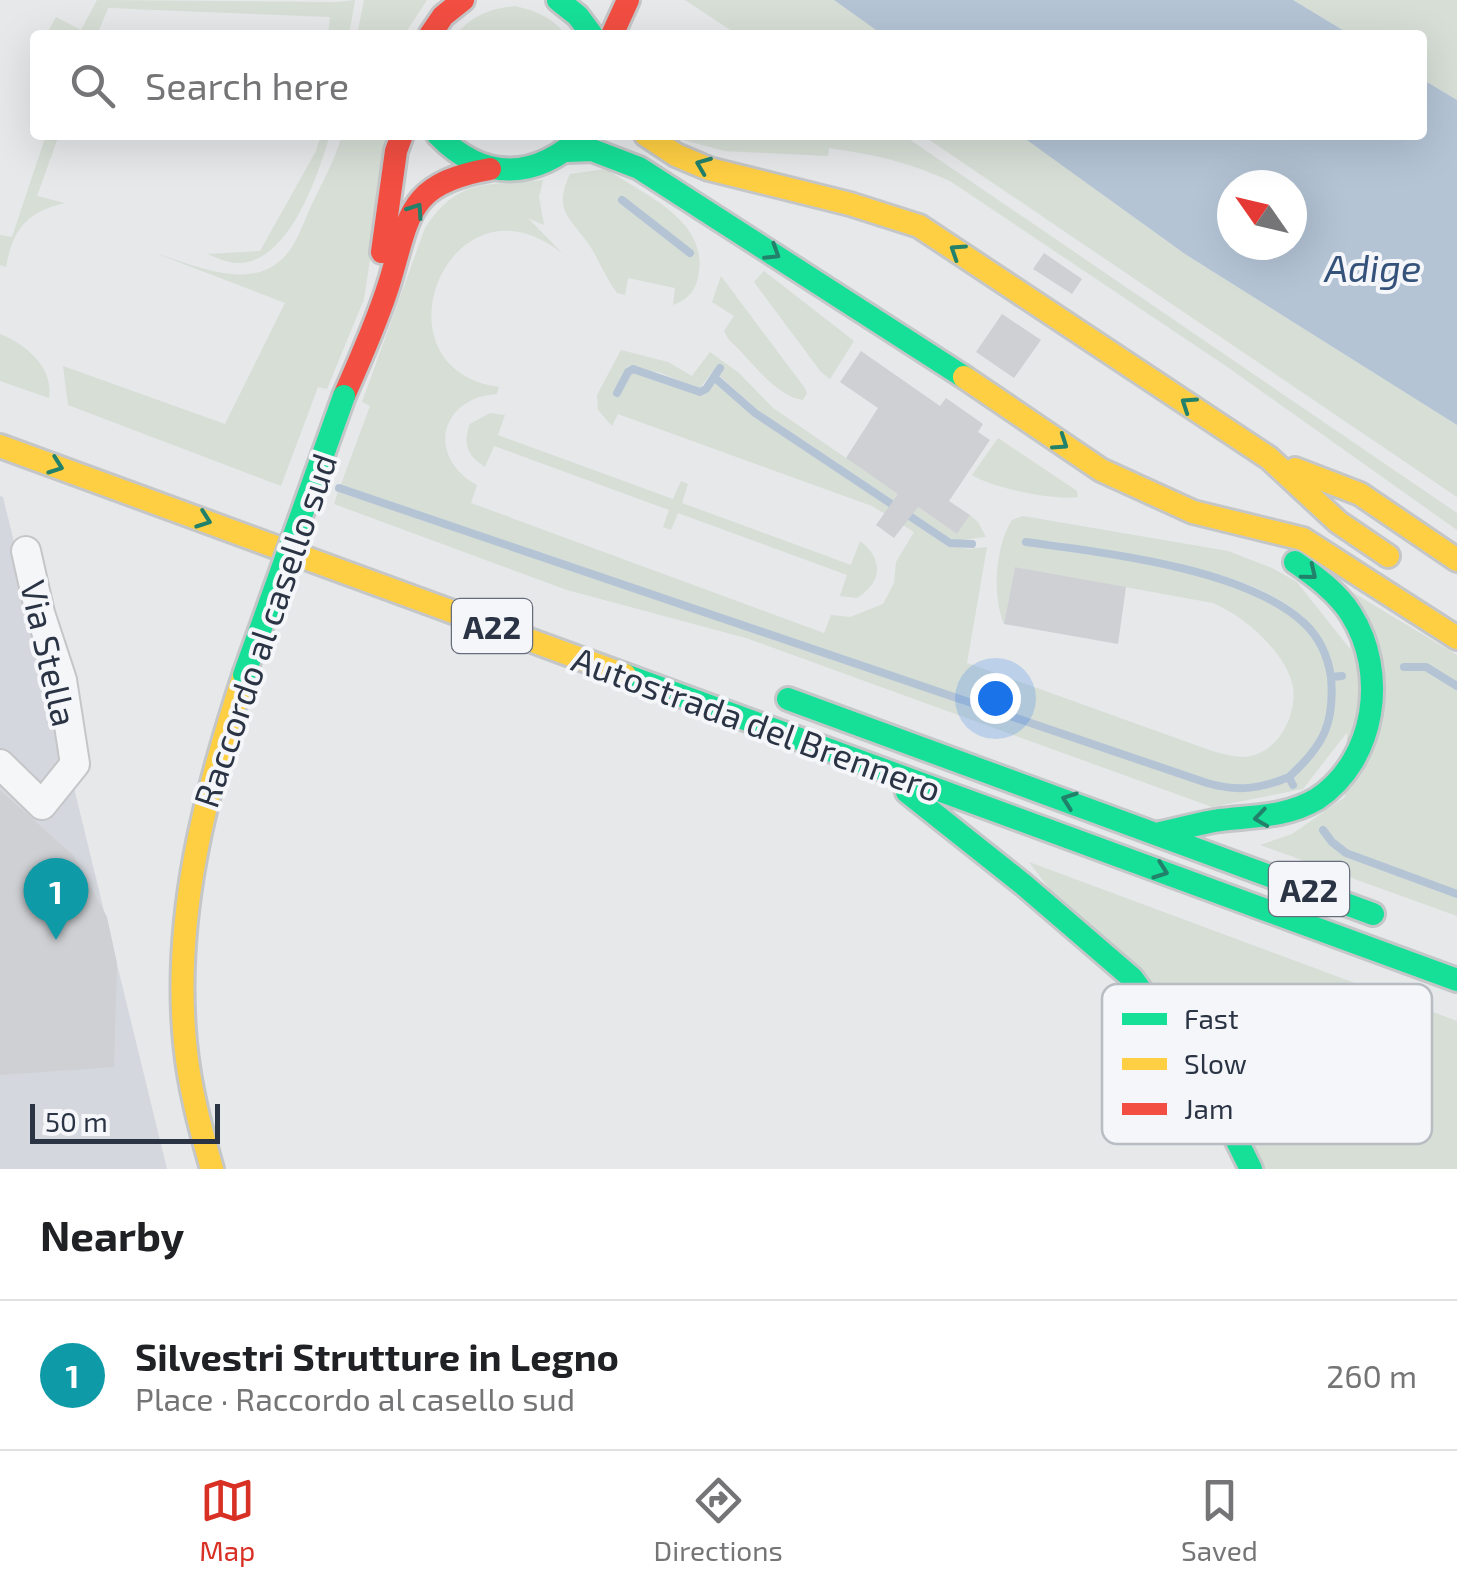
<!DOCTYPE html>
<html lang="en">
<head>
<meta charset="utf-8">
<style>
  body { margin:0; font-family:"Exo 2",sans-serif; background:#f2f2f2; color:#202124 }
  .compass { position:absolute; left:1217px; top:170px; width:90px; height:90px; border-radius:50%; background:#fff; box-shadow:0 10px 40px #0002; rotate:304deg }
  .scale { position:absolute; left:30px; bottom:25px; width:190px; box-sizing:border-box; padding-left:10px; border:5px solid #2b3445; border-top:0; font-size:28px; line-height:35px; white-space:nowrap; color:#2b3445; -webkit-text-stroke:8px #f4f6f9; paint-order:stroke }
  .you { position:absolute; left:995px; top:698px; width:35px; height:35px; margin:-25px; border:8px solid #fff; border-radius:50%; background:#1a73e8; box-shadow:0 0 0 15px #1a73e833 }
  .badge { display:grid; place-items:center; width:65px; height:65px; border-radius:50%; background:#d93025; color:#fff; font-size:32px; font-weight:700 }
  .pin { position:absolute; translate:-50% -82px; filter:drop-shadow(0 2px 5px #0008) }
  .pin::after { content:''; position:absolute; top:52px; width:35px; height:30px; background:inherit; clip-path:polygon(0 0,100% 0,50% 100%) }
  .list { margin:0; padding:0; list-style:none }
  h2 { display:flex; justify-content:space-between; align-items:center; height:130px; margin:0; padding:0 40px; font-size:42px }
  h2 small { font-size:32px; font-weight:400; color:#757577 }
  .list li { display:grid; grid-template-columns:65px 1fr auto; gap:30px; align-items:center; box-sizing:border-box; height:150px; padding:0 40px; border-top:2px solid #e0e0e0 }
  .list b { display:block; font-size:38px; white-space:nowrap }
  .list p { margin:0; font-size:32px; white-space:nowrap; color:#757577 }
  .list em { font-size:32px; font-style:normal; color:#757577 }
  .icon { flex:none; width:55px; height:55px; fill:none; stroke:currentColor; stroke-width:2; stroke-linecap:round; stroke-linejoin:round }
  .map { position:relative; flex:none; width:1457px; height:1169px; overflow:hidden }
  .search { position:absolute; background:#fff; box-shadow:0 10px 40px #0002; left:30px; right:30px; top:30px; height:110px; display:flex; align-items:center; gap:25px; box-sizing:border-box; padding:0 35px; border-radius:10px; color:#757577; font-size:38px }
  .sheet { height:280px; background:#fff }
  nav { display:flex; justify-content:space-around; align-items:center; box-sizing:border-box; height:140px; border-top:2px solid #e0e0e0; background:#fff; font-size:28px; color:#757577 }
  nav a { display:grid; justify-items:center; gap:5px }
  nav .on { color:#d93025 }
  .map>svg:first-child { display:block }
</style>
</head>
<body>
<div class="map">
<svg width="1457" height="1169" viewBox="0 0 1457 1169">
  <rect width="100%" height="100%" fill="#e6e8ea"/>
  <!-- built -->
  <path fill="#d4d7dd" d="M0,496L3,497L167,1169H0Z"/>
  <!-- green -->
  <path fill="#d6ded6" d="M97,0L337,2L355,0L349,35H328L330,17L108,8L97,35H46L56,17L81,30Z
    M364,0H427L404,35H357Z
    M685,0H834L883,35H738Z
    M1293,0H1457V100L1422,79V35H1351Z
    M515,6C536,11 552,17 566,35H455C473,16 488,9 515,6Z
    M46,135H59L37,196L65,203C26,212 13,229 6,267L0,265V235L12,237Z
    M321,135H330C318,175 289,264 237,263C227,263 216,257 207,254L260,251L316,151Z
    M342,135H389L364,299L327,389L318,387L281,486L68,405L63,366L225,424L285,303L155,253C192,264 247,291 281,260C296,247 303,224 311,206C322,183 335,160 342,135Z
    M664,135L746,138L747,135H784V139H827L828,135H903L1457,513V530L1226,366L950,181C911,163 873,154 829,148L828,156L725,151Z
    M922,135H1021L1185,254L1457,425V497Z
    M606,169C643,194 706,219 699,271C697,288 690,299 673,305L675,288L628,278L625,295L617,293C607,279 601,265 593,251C574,219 551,214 570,174Z
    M543,180L539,197L544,225L528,218L562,253C450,164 367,368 499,387L497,394C438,398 427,458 477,485L471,503L824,633L831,615L850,617L883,604L894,583L896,562L914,532L872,506L618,414L612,426L598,410L597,395L621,350L668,362L692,376L710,352L739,373L773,408L957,534L970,515L978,522L986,537L954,541L757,410L719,375L722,370L717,366L699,389L661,373L628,366L615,392L620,394L633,371L698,394L706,391L714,380L750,412L947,544L968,549L987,547L967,663L1212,751C1225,754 1238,759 1251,756C1280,750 1297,714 1293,687C1287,653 1244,616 1213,603L1015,567L1004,624C992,597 995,546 1012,520L1023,516L1228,551L1272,568L1297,582L1350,649L1348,731L1303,789L1212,807L746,638L567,590L334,504L338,492L716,617L1222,791L1262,790L1288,779L1292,785L1297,783L1293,777C1326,750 1336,722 1334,679L1341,678L1342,674L1333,673C1330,661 1327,648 1320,637C1279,575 1175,565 1109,553C1085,549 1048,536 1026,542C1040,548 1061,549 1078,552C1158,567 1321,580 1330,684C1333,717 1322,744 1297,766C1276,784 1246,788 1218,784L340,487L370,406L362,402L425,228C458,177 488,186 543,180Z
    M764,271L854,341L830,379L821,372L754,282Z
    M721,276L804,387L807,393L803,400C774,396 750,358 729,340L724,331L734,316L712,302Z
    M0,334C26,344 54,368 49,398L0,381Z
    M490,413L505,415L498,435L673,499L681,481L688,484L682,503L851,565L860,541C884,559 882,583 857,598L840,596L847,575L678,513L671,530L663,527L669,510L494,446L485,467C468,456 462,444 470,424Z
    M998,438L1077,491L1078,497C1054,501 993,488 972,475Z
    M1352,592L1457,655V916L1260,845L1292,834L1345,797Z
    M1029,862L1457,1021V1169H1261Z"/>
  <!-- water -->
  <path fill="#b4c4d5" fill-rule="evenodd" d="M834,0H1293L1351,35H883Z
    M1422,79L1457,100V425L1185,254L1020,135H1422ZM1232,185H1292V245H1232Z"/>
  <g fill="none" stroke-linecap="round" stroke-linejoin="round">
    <!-- stream -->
    <path stroke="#b4c4d5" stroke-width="8" d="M738,135L747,136
      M784,136H828
      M622,200L690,253
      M714,377L755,413L950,543L972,544
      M617,393L628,372L633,369L700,392L706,389L720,368
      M339,488L1207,783C1237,792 1260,789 1289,777L1293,785
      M1026,542C1105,553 1245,568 1304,623C1319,637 1328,657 1331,677L1342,676
      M1404,667H1426L1457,686
      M1289,777C1323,746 1335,724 1331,677
      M1323,830L1332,842L1346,853L1457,894"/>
  </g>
  <!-- building -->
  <path fill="#ced0d3" d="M1044,253L1082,279L1072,294L1033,269Z
    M1002,314L1041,340L1014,378L976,352Z
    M861,351L940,406L946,398L983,424L978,432L990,440L949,501L970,515L957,534L918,507L894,538L876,525L898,494L846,458L878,408L840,382Z
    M1015,567L1126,587L1118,644L1004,624Z
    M0,790L74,856L107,917L117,963L114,1067L0,1075Z"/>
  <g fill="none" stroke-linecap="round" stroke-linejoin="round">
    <defs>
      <path id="street" d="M0,764L42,805L75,764L62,680L40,613L26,551"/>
      <path id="fast" d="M558,0L578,16L592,35
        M438,135C484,182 536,180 583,135
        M567,151L592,150L639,168L964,377
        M625,675L1457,980
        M788,699L1373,914
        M907,792L1024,885L1132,978L1209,1085L1251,1169
        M1160,833C1180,829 1200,823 1220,820C1253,816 1287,817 1317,799C1376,760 1388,672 1351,614C1338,593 1315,576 1295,562"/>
      <path id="slow" d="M646,135L676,155L709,169L850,204L919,226L1269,458L1338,522L1388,556
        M964,377L1101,470L1193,512L1303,539L1457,638
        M0,446L625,675
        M1295,469L1360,494L1457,560
        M212,1169C200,1127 189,1086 185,1042C173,916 205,794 244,675"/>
      <path id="jam" d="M430,35L443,16L463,0
        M612,35L628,0
        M382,252L396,151L402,135
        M344,396C360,360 376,324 388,287C410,218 404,184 490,169"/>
    </defs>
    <!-- street casing -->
    <use href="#street" stroke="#c4c6c8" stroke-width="32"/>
    <!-- fast casing -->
    <use href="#fast" stroke="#c4c6c8" stroke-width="28"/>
    <!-- slow casing -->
    <use href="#slow" stroke="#c4c6c8" stroke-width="28"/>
    <!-- jam casing -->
    <use href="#jam" stroke="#c4c6c8" stroke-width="28"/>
    <!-- street -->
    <use href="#street" stroke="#f5f6f7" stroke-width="28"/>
    <!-- fast -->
    <use href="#fast" stroke="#16e098" stroke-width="22"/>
    <!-- slow -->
    <use href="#slow" stroke="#ffcf43" stroke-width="22"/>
    <!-- jam -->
    <use href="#jam" stroke="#f24e42" stroke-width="22"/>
    <defs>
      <path id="fast-bridge" d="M244,675L344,396"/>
    </defs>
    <!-- fast-bridge casing -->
    <use href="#fast-bridge" stroke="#c4c6c8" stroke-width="28" stroke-linecap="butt"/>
    <!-- fast-bridge -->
    <use href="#fast-bridge" stroke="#16e098" stroke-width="22"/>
  </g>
  <!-- one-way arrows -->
  <defs><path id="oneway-chevron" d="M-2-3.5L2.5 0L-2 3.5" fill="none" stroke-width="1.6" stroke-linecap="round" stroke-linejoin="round" transform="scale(2.5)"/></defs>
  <g stroke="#22816a">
    <use href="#oneway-chevron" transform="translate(703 165) rotate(-158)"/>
    <use href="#oneway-chevron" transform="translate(416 210) rotate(-56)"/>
    <use href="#oneway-chevron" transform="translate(957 251) rotate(-147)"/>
    <use href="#oneway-chevron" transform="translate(773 253) rotate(32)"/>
    <use href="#oneway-chevron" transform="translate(1188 404) rotate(-146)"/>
    <use href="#oneway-chevron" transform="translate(1061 443) rotate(34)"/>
    <use href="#oneway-chevron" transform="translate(56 466) rotate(20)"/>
    <use href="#oneway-chevron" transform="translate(204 520) rotate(20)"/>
    <use href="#oneway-chevron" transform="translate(1310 573) rotate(39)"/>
    <use href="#oneway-chevron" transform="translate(1069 800) rotate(-160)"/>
    <use href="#oneway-chevron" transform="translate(1261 818) rotate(172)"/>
    <use href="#oneway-chevron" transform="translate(1161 871) rotate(20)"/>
  </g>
  <g text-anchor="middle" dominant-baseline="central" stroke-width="8" stroke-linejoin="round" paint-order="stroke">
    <!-- shield labels -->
    <g fill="#f4f6f9" stroke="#676e7b" stroke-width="2.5">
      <rect x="452" y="599" width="80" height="54" rx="8"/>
      <rect x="1269" y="862" width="80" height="54" rx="8"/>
    </g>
    <g font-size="32" font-weight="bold" fill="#2b3445">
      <text x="492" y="626">A22</text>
      <text x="1309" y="889">A22</text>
    </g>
    <!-- street labels -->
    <g font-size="35" fill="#2b3445" stroke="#f4f6f9">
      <text transform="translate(264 630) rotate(-71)">Raccordo al casello sud</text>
      <text transform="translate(50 653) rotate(77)">Via Stella</text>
      <text transform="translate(757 723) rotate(20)">Autostrada del Brennero</text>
    </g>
    <!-- water labels -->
    <g font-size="38" font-style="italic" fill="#34527a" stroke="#f4f6f9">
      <text x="1373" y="267">Adige</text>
    </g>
  </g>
  <!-- legend -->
  <rect x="1102" y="984" width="330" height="160" rx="15" fill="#f4f6f9" stroke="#b8bcc3" stroke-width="2.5"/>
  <rect x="1122" y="1013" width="45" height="12" fill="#16e098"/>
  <rect x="1122" y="1058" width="45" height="12" fill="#ffcf43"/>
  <rect x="1122" y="1103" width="45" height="12" fill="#f24e42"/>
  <g font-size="28" fill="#2b3445">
    <text x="1184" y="1029">Fast</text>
    <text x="1184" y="1074">Slow</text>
    <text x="1184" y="1119">Jam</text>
  </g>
</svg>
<svg class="compass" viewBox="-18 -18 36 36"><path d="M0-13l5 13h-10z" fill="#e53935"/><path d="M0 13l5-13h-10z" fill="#757577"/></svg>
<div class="scale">50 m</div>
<div class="you"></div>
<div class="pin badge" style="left:56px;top:940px;background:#0f9aa8">1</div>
<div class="search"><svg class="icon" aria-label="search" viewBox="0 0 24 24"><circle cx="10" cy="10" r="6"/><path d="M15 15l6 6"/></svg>Search here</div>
</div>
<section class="sheet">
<h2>Nearby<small></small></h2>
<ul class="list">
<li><span class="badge" style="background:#0f9aa8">1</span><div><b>Silvestri Strutture in Legno</b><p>Place · Raccordo al casello sud</p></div><em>260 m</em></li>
</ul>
</section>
<nav>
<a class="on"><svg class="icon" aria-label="map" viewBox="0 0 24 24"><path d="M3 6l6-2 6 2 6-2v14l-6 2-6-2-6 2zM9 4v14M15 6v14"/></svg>Map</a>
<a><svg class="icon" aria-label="directions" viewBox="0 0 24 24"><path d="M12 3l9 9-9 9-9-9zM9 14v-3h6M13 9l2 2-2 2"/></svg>Directions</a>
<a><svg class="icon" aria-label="saved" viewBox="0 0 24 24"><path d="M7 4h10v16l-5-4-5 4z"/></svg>Saved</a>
</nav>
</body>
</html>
